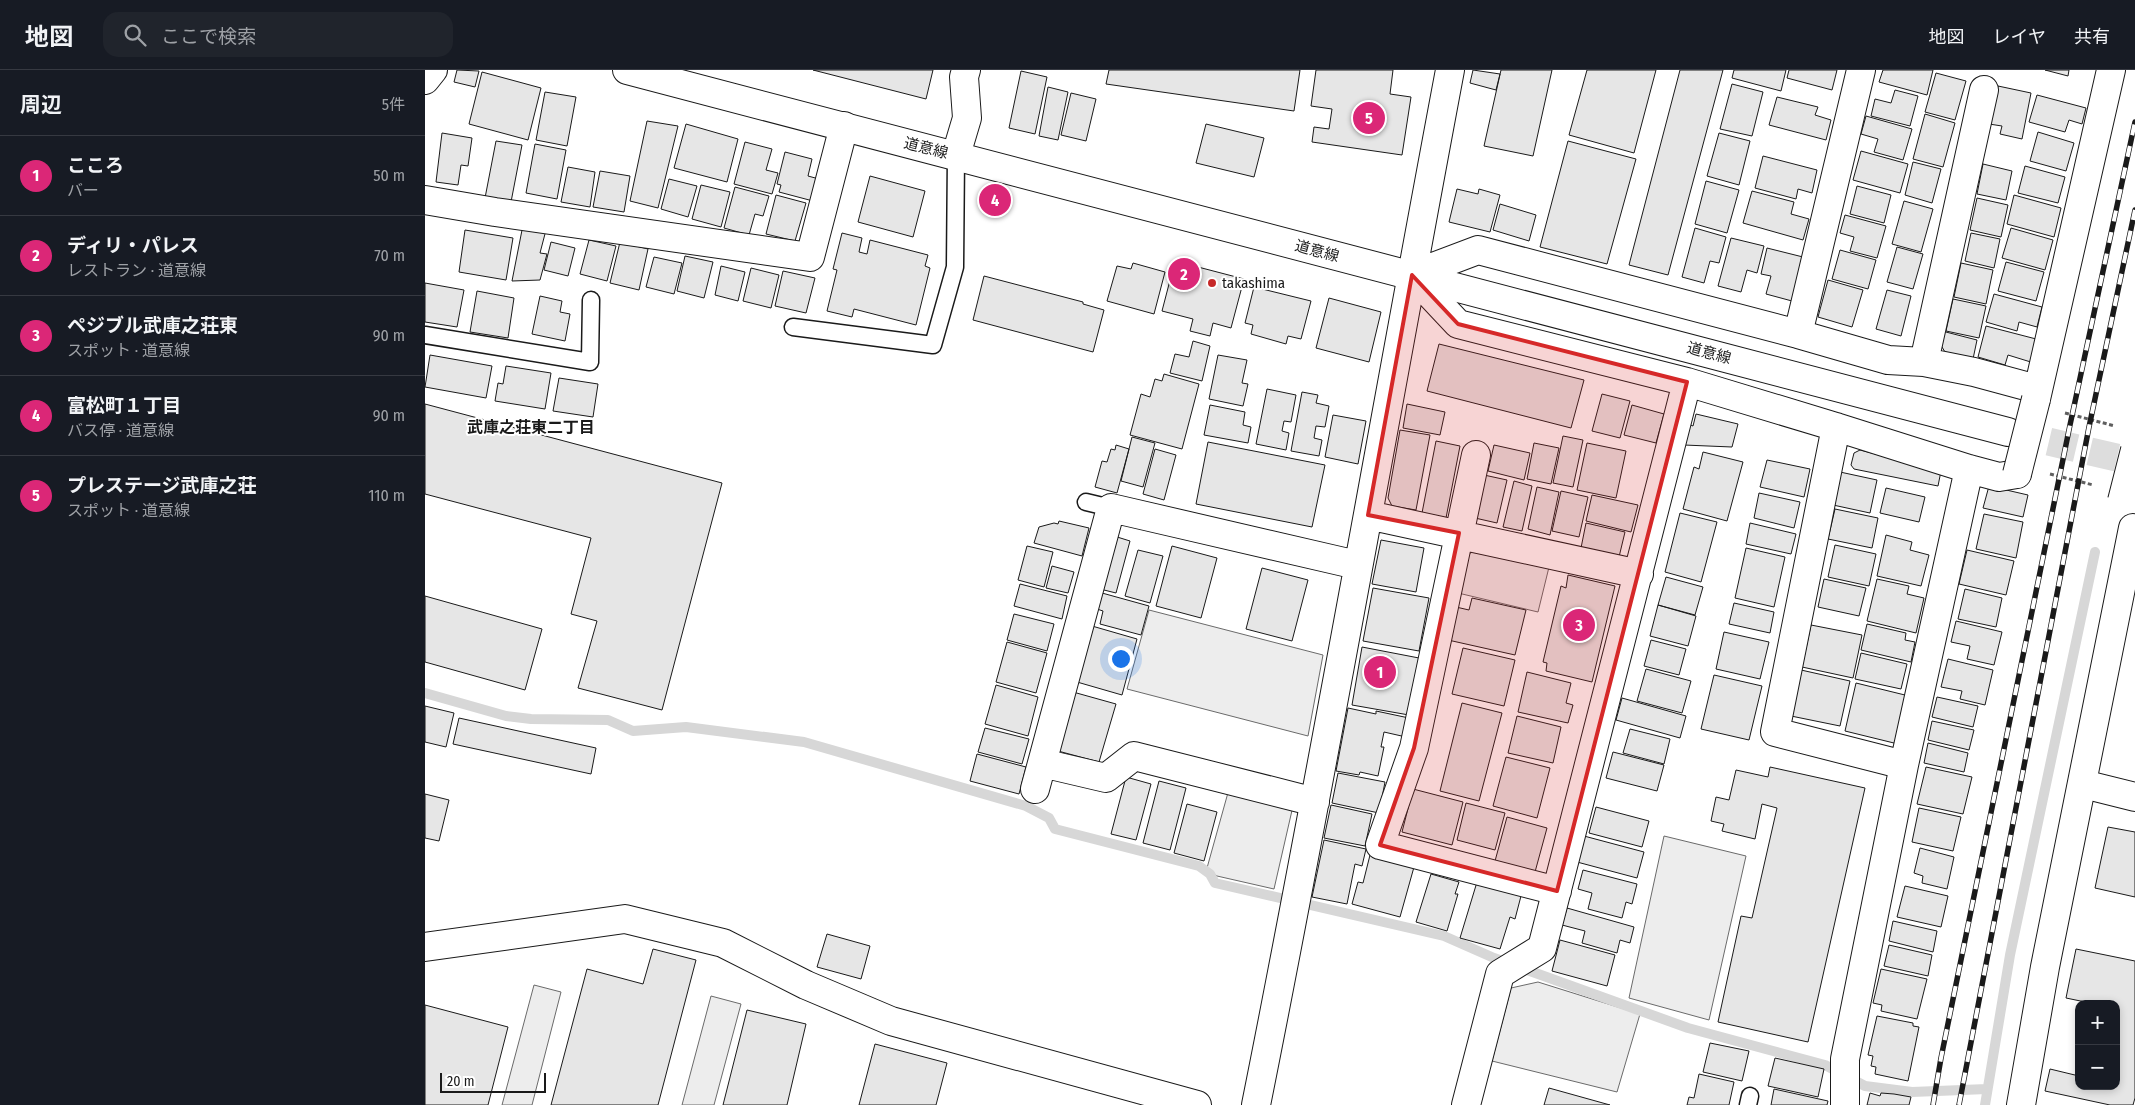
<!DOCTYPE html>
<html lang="ja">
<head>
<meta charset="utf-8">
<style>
  body { margin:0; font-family:"Fira Sans Condensed","Noto Sans JP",sans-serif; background:#20242c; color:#f1f3f6 }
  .controls { position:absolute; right:15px; bottom:15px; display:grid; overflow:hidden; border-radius:10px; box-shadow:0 2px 8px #0003 }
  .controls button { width:45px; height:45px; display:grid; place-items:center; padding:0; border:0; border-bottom:1px solid #363941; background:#171b24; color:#f1f3f6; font:25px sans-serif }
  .scale { position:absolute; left:15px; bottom:12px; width:106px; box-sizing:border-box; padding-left:5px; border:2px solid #1a1a1a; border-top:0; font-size:14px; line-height:18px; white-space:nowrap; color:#1a1a1a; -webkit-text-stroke:4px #fff; paint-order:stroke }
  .you { position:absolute; left:695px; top:588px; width:18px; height:18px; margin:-12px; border:4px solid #fff; border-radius:50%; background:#1a73e8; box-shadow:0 0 0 8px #1a73e833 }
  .badge { display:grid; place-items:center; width:32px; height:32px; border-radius:50%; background:#db2777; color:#fff; font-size:16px; font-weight:700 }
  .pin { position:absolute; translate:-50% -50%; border:2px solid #fff; box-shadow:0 1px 5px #0006 }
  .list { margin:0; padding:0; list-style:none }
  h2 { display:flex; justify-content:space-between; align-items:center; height:65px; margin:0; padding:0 20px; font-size:21px }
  h2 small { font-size:16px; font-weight:400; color:#9ea1a6 }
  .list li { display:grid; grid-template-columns:32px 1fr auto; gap:15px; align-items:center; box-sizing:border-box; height:80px; padding:0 20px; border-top:1px solid #363941 }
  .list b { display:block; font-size:19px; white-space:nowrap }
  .list p { margin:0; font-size:16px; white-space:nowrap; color:#9ea1a6 }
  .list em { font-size:16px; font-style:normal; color:#9ea1a6 }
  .icon { flex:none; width:28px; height:28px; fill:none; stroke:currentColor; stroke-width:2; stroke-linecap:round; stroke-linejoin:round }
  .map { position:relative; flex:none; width:1710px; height:1035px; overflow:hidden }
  header { display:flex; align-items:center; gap:30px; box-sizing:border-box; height:70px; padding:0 25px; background:#171b24; border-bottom:1px solid #363941 }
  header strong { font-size:24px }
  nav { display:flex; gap:28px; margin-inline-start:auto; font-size:18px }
  .search { width:350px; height:45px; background:#20242c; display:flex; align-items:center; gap:12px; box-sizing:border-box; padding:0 18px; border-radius:15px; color:#9ea1a6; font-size:19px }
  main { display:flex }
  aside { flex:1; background:#171b24 }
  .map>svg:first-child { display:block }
</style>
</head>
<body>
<header>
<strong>地図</strong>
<div class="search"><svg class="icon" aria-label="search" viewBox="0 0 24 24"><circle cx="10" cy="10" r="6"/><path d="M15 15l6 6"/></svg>ここで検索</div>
<nav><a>地図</a><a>レイヤ</a><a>共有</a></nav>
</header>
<main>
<aside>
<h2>周辺<small>5件</small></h2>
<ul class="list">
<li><span class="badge">1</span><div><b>こころ</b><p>バー</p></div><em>50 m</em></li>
<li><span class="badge">2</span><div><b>ディリ・パレス</b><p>レストラン · 道意線</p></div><em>70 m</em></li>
<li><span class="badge">3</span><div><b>ペジブル武庫之荘東</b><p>スポット · 道意線</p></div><em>90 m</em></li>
<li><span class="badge">4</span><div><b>富松町１丁目</b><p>バス停 · 道意線</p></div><em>90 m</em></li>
<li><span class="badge">5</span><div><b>プレステージ武庫之荘</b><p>スポット · 道意線</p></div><em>110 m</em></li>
</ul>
</aside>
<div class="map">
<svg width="1710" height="1035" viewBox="0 0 1710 1035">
  <rect width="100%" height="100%" fill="#fff"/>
  <!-- built -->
  <path fill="#ededed" stroke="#6a6a6a" d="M1055,478L1125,493L1113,542L1033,523L1040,486Z
    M724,540L898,585L883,666L702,619Z
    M804,719L868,736L849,819L792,806L782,798Z
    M1239,766L1321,786L1284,950L1204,928Z
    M1113,912L1215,944L1192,1022L1067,991L1086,918Z
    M109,915L136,922L107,1035H77Z
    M286,926L316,934L289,1035H257Z"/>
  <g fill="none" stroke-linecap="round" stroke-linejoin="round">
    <!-- stream -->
    <path stroke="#d7d7d7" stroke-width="10" d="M0,623L81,646L106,649L183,650L208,661L261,657L379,672L601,736L624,748L630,759L774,796L785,804L790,813L1019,866L1069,888L1263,958L1400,995L1440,1016L1487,1022L1562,1019
      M1560,1035L1585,885L1670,482"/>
  </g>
  <!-- building -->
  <path fill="#e6e6e6" stroke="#1a1a1a" d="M32,0L54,1L50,17L29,12Z
    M388,0H508L501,29Z
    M684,0H875L869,41L681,14Z
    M891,0H968L965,24L986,27L977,85L887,72L889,57L904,59L907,39L886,36Z
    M1048,0L1075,4L1071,20L1045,13Z
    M1076,0H1127L1108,86L1059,76Z
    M1162,0H1231L1209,83L1144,65Z
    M1255,0H1298L1243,205L1204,195Z
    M1309,0H1361L1356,21L1307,8Z
    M1364,0H1412L1407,20L1362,8Z
    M1458,0H1508L1502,25L1454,12Z
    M1620,0H1644L1643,6Z
    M596,1L622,7L610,64L584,58Z
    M57,2L116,18L103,70L44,54Z
    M1511,3L1541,11L1530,50L1500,42Z
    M1307,14L1338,22L1327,66L1295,59Z
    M1573,16L1606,23L1597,69L1575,64L1577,56L1564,54Z
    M623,17L643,22L633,70L614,66Z
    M1470,20L1493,26L1485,56L1446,46L1450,29L1466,33Z
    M120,22L151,27L142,76L111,70Z
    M646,23L671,29L661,71L636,65Z
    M1612,25L1661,38L1657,54L1644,50L1640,62L1604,52Z
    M1352,27L1393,37L1390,45L1406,50L1401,70L1344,55Z
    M1500,44L1530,53L1518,97L1488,89Z
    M1441,46L1487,59L1478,90L1449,82L1453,69L1436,64Z
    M222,51L253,56L233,138L205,131Z
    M261,54L313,69L302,112L249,98Z
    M781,54L839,68L829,107L771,93Z
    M1613,62L1649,73L1641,101L1605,91Z
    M17,63L47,68L43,96L36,95L33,115L11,112Z
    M1294,63L1325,71L1314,115L1282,106Z
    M71,71L97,75L86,132L60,128Z
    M1143,71L1211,89L1182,194L1115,177Z
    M320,72L347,79L341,100L353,103L347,124L309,114Z
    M110,74L141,80L132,129L101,123Z
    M1436,81L1483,94L1475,123L1428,110Z
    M360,82L387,89L383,106L394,109L388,131L354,122L356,115L352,114Z
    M1338,86L1392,100L1387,123L1373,119L1371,129L1330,118Z
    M1488,92L1516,99L1507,133L1480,125Z
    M1558,94L1587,101L1581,130L1552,124Z
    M1600,96L1640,107L1633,133L1593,123Z
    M143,97L170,102L165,137L136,132Z
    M175,101L205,106L199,142L168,137Z
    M445,106L500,121L488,167L433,152Z
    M244,109L272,116L263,147L236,139Z
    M1281,111L1314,120L1302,163L1270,154Z
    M276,115L305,122L296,157L267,149Z
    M1432,116L1466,125L1459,153L1425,144Z
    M310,117L344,126L338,146L330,144L324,165L299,158Z
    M1032,119L1053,124L1054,119L1075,125L1065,162L1024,152Z
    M1327,121L1369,132L1366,144L1384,149L1378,170L1318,153Z
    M351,125L381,133L370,171L341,164Z
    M1589,125L1636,138L1629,167L1582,154Z
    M1552,128L1583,135L1576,167L1545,160Z
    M1479,131L1508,139L1496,182L1467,174Z
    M1075,134L1111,145L1104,171L1068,160Z
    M1420,145L1461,156L1452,188L1425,181L1429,167L1415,163Z
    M98,155L121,160L115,183L122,184L115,210L87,211Z
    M1270,158L1301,167L1294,193L1285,191L1279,213L1257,207Z
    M1586,158L1628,170L1620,200L1577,188Z
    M40,160L88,168L81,210L34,202Z
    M417,163L437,168L434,182L442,184L445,170L503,185L500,196L505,198L491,255L429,239L427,247L402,241L412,200L408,199Z
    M1546,163L1575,169L1569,198L1540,191Z
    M1306,168L1339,176L1332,203L1322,200L1316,222L1293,216Z
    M164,170L191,176L182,211L155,204Z
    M126,172L150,178L143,206L119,200Z
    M195,172L223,179L214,220L185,213Z
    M1472,177L1498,184L1488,219L1462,212Z
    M1342,178L1378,187L1367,231L1341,224L1346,206L1336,204Z
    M1415,180L1451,190L1443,219L1407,209Z
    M260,186L288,192L279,228L252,221Z
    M229,187L257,193L249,224L221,217Z
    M750,191L819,209L806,258L788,253L785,266L765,261L768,249L737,241Z
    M1581,192L1619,202L1611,231L1573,221Z
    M708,193L740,202L729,244L682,231L692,196L706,199Z
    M1536,193L1568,200L1561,234L1529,227Z
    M296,196L320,202L313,231L290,225Z
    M326,198L354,205L346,238L318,231Z
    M358,201L390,208L381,243L350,236Z
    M559,206L658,232V234L679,240L668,282L548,250Z
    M1403,210L1438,220L1427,257L1393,247Z
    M0,213L39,220L32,257L0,252Z
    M829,217L886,231L876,269L863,266L861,274L826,264L828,255L820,253Z
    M1462,220L1486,226L1476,266L1451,259Z
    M52,221L89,228L83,268L45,262Z
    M1569,224L1617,237L1612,257L1594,252L1592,261L1561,252Z
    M115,226L137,231L135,242L145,244L140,271L107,264Z
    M904,228L956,242L944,292L891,278Z
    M1528,229L1561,236L1554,268L1521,261Z
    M1561,256L1615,270L1609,293L1583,285L1580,295L1553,287Z
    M1517,261L1552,270L1548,289L1520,282L1514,272Z
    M768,271L785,276L777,311L745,303L750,284L764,287Z
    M1014,274L1159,310L1146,358L1002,321Z
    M5,285L67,296L61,328L0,317Z
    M793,285L822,290L817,313L823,314L818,336L784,329Z
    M81,296L126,303L120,339L70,331L73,313L78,314Z
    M739,304L774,314L757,379L705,365L716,324L725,327L730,309L737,311Z
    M134,308L173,314L168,347L128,341Z
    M842,319L871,325L866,352L859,351L857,361L864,363L861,380L831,374Z
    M877,322L893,325L891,333L904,336L900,357L891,356L889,368L897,370L894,386L866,381Z
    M1177,324L1205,331L1195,368L1167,361Z
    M0,334L297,413L237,640L153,618L172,551L146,544L166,468L0,424Z
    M982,334L1020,342L1015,365L978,358Z
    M785,335L820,342L818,355L826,357L823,373L779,365Z
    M1207,335L1239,344L1231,373L1199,365Z
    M1271,344L1313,354L1307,377L1259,375L1263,354L1268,356Z
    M908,345L941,351L933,394L900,387Z
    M975,360L1005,365L991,440L967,436L963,428Z
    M1138,366L1158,370L1148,417L1128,413Z
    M707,367L730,373L718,417L696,411Z
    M1011,371L1035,376L1021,448L997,443Z
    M783,372L900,395L887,457L771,434Z
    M1109,373L1134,378L1126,414L1102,409Z
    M1162,373L1201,381L1191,428L1152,420Z
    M691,375L704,379L692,423L670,417L677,391L682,392L686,379L690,380Z
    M1069,375L1105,383L1099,410L1063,401Z
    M730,379L751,385L739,430L718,424Z
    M1435,380L1516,401L1513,416L1429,399L1426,395L1429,383Z
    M1278,382L1318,392L1302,451L1258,439L1269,397L1274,399Z
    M1342,390L1385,399L1379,427L1335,417Z
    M1415,402L1452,410L1445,443L1408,435Z
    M1059,405L1082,410L1072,453L1050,448Z
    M1089,411L1107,416L1097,461L1078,457Z
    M1564,416L1603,425L1598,447L1558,438Z
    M1112,417L1134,422L1125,465L1103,459Z
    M1461,418L1500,427L1494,452L1455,443Z
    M1136,421L1163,427L1154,467L1127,461Z
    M1334,423L1375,432L1369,458L1329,448Z
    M1167,425L1213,435L1206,462L1161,451Z
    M1410,439L1453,448L1447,478L1403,469Z
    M1255,443L1292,452L1276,512L1240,502Z
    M1559,444L1598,452L1591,488L1551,479Z
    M634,451L664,458L657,486L609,473L614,457L629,453L633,454Z
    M1161,453L1200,462L1194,487L1156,478Z
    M1325,453L1371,464L1366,484L1321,474Z
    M1461,465L1487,472L1485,480L1504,485L1496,516L1452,506Z
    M689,466L705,471L691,523L675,519Z
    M956,470L999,478L991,522L947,514Z
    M1410,475L1451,484L1444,516L1403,507Z
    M602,476L628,482L619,517L593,510Z
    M747,476L792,488L776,548L731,536Z
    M1321,478L1360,487L1349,537L1310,528Z
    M713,480L738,486L725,533L700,526Z
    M1542,480L1589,491L1581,525L1534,514Z
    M627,496L649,502L643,523L621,518Z
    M837,498L883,510L867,571L821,559Z
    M1143,505L1190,516L1167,612L1121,601L1122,593L1118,592L1136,516L1141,518Z
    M1241,507L1278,517L1270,545L1233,535Z
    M1399,509L1441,518L1434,546L1393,537Z
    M1452,509L1484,516L1482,524L1499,528L1491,563L1442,551Z
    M595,514L642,526L637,549L589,536Z
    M948,518L1004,528L994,581L938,571Z
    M1540,519L1577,528L1571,557L1533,549Z
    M677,523L724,536L716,565L675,554L678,541L672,539Z
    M0,526L117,559L100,620L0,592Z
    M1047,528L1101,540L1090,585L1023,570L1031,537L1044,540Z
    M1309,533L1349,542L1345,563L1304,554Z
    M1233,535L1271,546L1263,576L1225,566Z
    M589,544L629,554L622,581L582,570Z
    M1531,551L1577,562L1569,595L1542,589L1545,576L1526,572Z
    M1442,554L1481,563L1480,570L1490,572L1486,592L1436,580Z
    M1386,555L1437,565L1428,608L1377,597Z
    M667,556L712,569L697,625L652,612Z
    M1299,562L1344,572L1335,609L1291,599Z
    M1226,570L1261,579L1254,605L1219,596Z
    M582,572L622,583L611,623L571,612Z
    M937,577L994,588L984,645L927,635Z
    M1038,578L1090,590L1079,636L1027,624Z
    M1436,583L1482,594L1476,619L1430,609Z
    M1523,589L1568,600L1560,635L1535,629L1537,621L1516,617Z
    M1221,599L1266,611L1257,643L1212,631Z
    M1376,600L1425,611L1415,656L1366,646Z
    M1102,602L1146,613L1141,633L1148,635L1143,653L1093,642Z
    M1289,605L1337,616L1324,670L1276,659Z
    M1431,613L1484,626L1473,674L1420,661Z
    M571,615L613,627L603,666L560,654Z
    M648,622L691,634L674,692L633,681Z
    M1512,627L1553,636L1548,657L1507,647Z
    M1197,628L1261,646L1255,668L1191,650Z
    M1037,633L1077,643L1054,731L1015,721Z
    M0,636L29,643L21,677L0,672Z
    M923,638L951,644V641L984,648L981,667L959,662L956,677H959L953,706L935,702L934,705L911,701Z
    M1092,646L1136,657L1128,693L1083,683Z
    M34,648L171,678L166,704L28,674Z
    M1507,651L1549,660L1544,680L1503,670Z
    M560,658L604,669L597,694L553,682Z
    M1205,659L1245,669L1239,694L1198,683Z
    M1503,673L1543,683L1539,702L1499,693Z
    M1188,682L1239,695L1232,721L1181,708Z
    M552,684L601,697L594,724L545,711Z
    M1081,687L1125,698L1112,748L1068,736Z
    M1345,697L1440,718L1383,972L1293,952L1316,846L1327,848L1352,738L1337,734L1330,769L1297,761L1299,754L1286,751L1291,727L1304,730L1311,700L1343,707Z
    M1501,697L1547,707L1538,744L1492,734Z
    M913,703L960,712L954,743L907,733Z
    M701,707L726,714L711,770L686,764Z
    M734,711L761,718L745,780L718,773Z
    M988,719L1038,732L1027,775L977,762Z
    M0,724L24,730L14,771L0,768Z
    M1041,733L1080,743L1070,780L1032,770Z
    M762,734L792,742L779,791L749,783Z
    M906,735L947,744L940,776L899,768Z
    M1171,737L1224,751L1217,777L1164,763Z
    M1494,738L1536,747L1528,781L1487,772Z
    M1082,747L1122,758L1110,802L1070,791Z
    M1683,757L1710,762V827L1670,818Z
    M1159,766L1219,782L1212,808L1152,792Z
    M899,770L941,779L937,796L930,794L922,834L887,827Z
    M1495,778L1529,787L1522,819L1497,813L1498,806L1489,803Z
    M945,785L989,797L975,847L927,834L933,812L938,813Z
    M1158,800L1212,814L1207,834L1201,832L1197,848L1163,839L1167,823L1153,819Z
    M1006,804L1034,812L1030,824H1033L1022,861L991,852Z
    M1052,812L1096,826L1090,849L1085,847L1075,879L1035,868Z
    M1480,816L1523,826L1516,857L1472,847Z
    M1142,838L1209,857L1205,873L1195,870L1192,883L1157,873L1160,861L1137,855Z
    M1468,851L1512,861L1508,882L1464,871Z
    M402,864L445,876L436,909L392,897Z
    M1135,870L1190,885L1182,916L1127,901Z
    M1464,875L1507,885L1503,906L1459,896Z
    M228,879L271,890L233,1035H126L162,899L218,914Z
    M1651,879L1710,891V1028L1708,1035H1685L1620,1021L1625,999L1654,1006V1016H1691V934H1670L1641,928Z
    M1456,899L1502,909L1492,949L1456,941L1457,935L1448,933Z
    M0,935L83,957L63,1035H0Z
    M322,940L381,954L362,1035H298Z
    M1452,946L1488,953V956L1494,957L1483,1011L1450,1004L1451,997L1446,996L1448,986L1443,985Z
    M1285,973L1324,981L1317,1011L1278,1002Z
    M450,974L522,993L511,1035H434Z
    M1350,988L1399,999L1393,1027L1343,1016Z
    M1274,1004L1309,1012L1304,1035H1262L1264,1027L1269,1028Z
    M1124,1018L1185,1035H1119Z
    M1349,1019L1403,1031L1402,1035H1346Z
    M1445,1023L1455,1026L1456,1023L1469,1024L1486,1027L1484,1035H1442Z"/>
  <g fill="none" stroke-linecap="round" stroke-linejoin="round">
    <!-- secondary-tunnel -->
    <path stroke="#ddd" stroke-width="28" stroke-dasharray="28 14" stroke-linecap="butt" d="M1583,362L1710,392"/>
    <defs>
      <path id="lane" d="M368,257L508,275L530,197L531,85
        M0,265L165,292L166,230
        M661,432L686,438
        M1323,1035L1325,1026"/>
      <path id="street" d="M0,10L8,0
        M531,85L542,48L539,7L541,0
        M0,130L70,142L385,187L419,56
        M1373,264L1436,0
        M1499,292L1559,20
        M1611,329L1686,0
        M1411,357L1350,662L1479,695
        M1051,385L989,678L955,775L1132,821
        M1592,404L1574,407L1544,399L1411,357L1262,312L1033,254L987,205L1053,180L1373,264L1463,290L1499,292L1549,302L1612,319
        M943,445L1214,504
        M617,693L681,708L709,686L890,732
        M1658,714L1710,727
        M610,719L686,438L932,495
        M0,877L200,849L298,873L381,915L466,951L772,1035
        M831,1035C900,691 960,345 1025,0
        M1041,1035L1075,904L1117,878L1262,312
        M1420,1035V989L1479,695L1544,399"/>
      <path id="secondary" d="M202,0L1583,362
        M1596,1035L1620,897L1708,458"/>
    </defs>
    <!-- lane casing -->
    <use href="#lane" stroke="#1a1a1a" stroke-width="19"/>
    <!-- street casing -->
    <use href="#street" stroke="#1a1a1a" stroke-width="30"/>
    <!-- secondary casing -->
    <use href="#secondary" stroke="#1a1a1a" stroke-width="30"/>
    <!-- path -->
    <path stroke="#5f5f5f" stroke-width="3" stroke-dasharray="4 2.5" stroke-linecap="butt" d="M1640,343L1690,356
      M1625,404L1668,415"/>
    <!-- lane -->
    <use href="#lane" stroke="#fff" stroke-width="16"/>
    <!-- street -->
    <use href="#street" stroke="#fff" stroke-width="28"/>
    <!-- secondary -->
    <use href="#secondary" stroke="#fff" stroke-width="28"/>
    <defs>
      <path id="rail" d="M1508,1035L1516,988L1645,355L1710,52
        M1534,1035L1664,357L1710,140"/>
    </defs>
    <!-- rail casing -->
    <use href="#rail" stroke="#1a1a1a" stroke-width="5.5"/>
    <!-- rail -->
    <use href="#rail" stroke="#fff" stroke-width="4" stroke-dasharray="11" stroke-linecap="butt"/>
    <defs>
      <path id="street-bridge" d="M1592,404L1611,329
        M1697,431L1710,380"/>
    </defs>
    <!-- street-bridge casing -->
    <use href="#street-bridge" stroke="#1a1a1a" stroke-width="30" stroke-linecap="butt"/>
    <!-- street-bridge -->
    <use href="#street-bridge" stroke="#fff" stroke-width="28"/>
  </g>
  <!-- marked area -->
  <path fill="#d62828" fill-opacity="0.2" stroke="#d62828" stroke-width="4" stroke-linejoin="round" d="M987,205L1033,254L1262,312L1132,821L955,775L989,678L1034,463L943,445Z"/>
  <!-- markers -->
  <circle fill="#c62828" stroke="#fff" stroke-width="2" cx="787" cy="213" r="5"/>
  <g text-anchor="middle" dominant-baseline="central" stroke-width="4" stroke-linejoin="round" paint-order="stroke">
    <!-- street labels -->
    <g font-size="15" fill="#1a1a1a" stroke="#fff">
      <text transform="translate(501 78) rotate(14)">道意線</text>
      <text transform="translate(892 181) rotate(15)">道意線</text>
      <text transform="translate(1284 283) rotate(15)">道意線</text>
    </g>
    <!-- poi labels -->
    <g font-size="15" fill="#1a1a1a" stroke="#fff" text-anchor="start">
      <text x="797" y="213">takashima</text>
    </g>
    <!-- neighbourhood labels -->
    <g font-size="16" font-weight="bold" fill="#1a1a1a" stroke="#fff">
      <text x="106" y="357">武庫之荘東二丁目</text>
    </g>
  </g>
</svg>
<div class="controls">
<button>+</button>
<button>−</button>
</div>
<div class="scale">20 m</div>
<div class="you"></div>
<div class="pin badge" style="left:955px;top:602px">1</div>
<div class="pin badge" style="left:759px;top:204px">2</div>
<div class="pin badge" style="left:1154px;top:555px">3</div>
<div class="pin badge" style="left:570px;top:130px">4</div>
<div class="pin badge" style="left:944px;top:48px">5</div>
</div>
</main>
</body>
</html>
